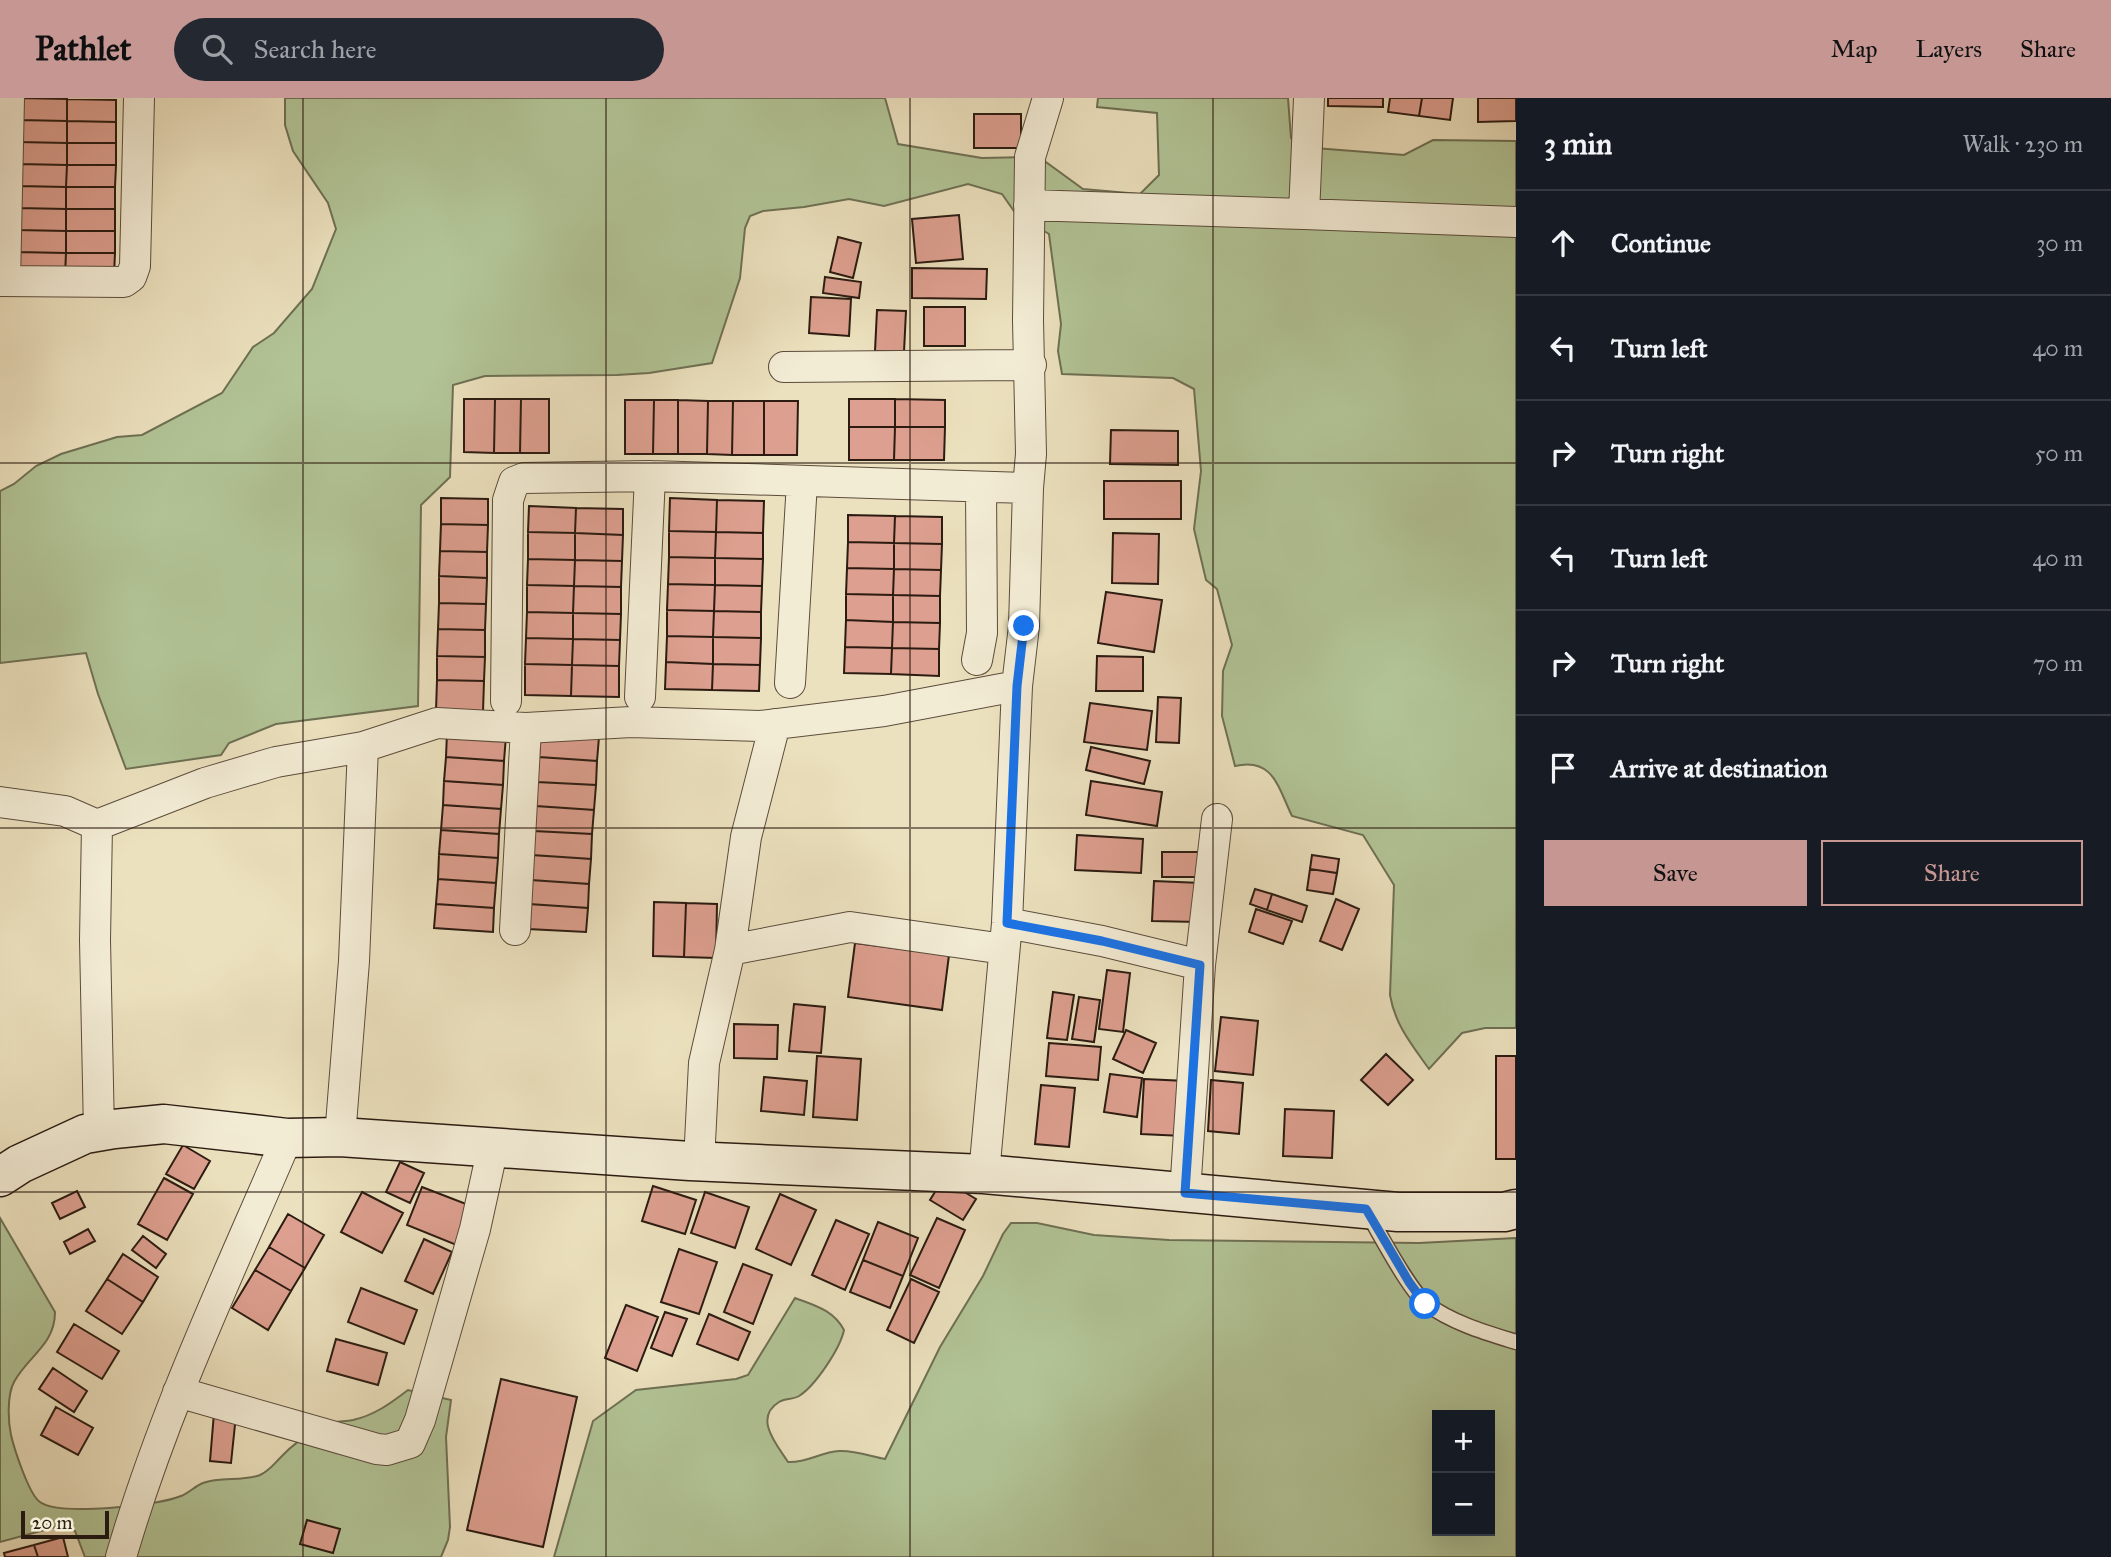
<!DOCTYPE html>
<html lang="en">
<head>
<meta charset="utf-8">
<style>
  body { margin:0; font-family:"IM FELL Great Primer",serif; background:#242831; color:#f1f3f6 }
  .controls { position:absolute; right:21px; bottom:21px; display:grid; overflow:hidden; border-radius:0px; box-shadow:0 7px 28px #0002 }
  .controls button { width:63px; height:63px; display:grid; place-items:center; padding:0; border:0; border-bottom:2px solid #363941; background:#171b24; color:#f1f3f6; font:35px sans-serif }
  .scale { position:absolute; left:21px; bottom:18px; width:88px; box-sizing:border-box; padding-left:7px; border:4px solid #2b1b11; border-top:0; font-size:19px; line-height:24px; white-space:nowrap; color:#2b1b11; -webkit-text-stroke:5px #f3ecd5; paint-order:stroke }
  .stop { position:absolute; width:21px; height:21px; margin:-16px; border:5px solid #1a73e8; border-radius:50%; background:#fff }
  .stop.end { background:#1a73e8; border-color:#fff; box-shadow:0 2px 7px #0008 }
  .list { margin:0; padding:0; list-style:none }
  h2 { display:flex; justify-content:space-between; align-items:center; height:91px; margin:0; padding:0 28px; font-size:30px }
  h2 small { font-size:23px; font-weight:400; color:#9ea1a6 }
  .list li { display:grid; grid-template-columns:46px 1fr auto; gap:21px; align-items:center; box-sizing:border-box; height:105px; padding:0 28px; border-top:2px solid #363941 }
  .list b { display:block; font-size:26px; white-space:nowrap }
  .list em { font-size:23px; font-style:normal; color:#9ea1a6 }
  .actions { display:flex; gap:14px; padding:21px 28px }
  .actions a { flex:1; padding:16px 0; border:2px solid #c59692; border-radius:0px; text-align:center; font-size:24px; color:#c59692 }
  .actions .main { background:#c59692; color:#111 }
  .icon { flex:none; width:38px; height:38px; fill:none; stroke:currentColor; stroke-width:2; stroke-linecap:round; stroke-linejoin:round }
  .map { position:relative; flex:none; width:1516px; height:1459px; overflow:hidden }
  header { display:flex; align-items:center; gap:42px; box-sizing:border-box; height:98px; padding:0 35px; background:#c59692; color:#111 }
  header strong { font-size:33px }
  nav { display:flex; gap:38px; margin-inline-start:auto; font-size:24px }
  .search { width:490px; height:63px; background:#242831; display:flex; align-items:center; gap:18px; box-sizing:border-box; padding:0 24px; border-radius:38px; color:#9ea1a6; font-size:26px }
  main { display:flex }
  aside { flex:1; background:#171b24 }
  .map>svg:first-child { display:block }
</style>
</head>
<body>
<header>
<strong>Pathlet</strong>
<div class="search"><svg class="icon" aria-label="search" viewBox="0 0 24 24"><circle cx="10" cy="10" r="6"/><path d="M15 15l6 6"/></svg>Search here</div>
<nav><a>Map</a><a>Layers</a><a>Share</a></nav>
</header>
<main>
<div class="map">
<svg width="1516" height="1459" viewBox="0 0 1516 1459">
  <rect width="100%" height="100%" fill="#ece1be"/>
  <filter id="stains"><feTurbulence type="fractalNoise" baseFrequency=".00286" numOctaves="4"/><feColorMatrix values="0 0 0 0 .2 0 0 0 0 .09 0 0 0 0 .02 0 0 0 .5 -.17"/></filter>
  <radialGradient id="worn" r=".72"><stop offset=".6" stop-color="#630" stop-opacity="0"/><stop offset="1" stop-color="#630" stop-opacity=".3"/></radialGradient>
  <!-- green -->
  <path fill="#b2c496" stroke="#6e7054" stroke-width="2" fill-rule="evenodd" d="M285,0H885L898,46L982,60L1039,59L1083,91L1140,96L1159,77L1157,15L1097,9L1098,0H1288L1291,40L1302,49L1404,57L1433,42L1516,43V930H1485L1462,935L1429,971C1412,947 1395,927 1390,897L1394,787L1363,737L1292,718C1278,689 1273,659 1235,668L1222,618L1223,573L1232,547L1217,491L1206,482L1194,431L1201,373L1194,291L1173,280L1062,276L1058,253L1061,226L1049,136L1016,116L1002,96L968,86L884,108L849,101L804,109L763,113L750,118L745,130L740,180L712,265L649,275L617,277L485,278L453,287L450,379L421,407L418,608L276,626L229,645L221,657L126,671L98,596L86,555L0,565V393L14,386L36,368L61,356L117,339L142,337L222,295L253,249L274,235L312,191L336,131L328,105L293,53L285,27Z
    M0,1120L55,1214C55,1247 28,1258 14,1284C7,1297 8,1323 11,1337C14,1350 29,1397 40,1404C59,1418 158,1408 181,1398C189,1395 195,1388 203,1385C221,1378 242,1384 260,1377C269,1373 274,1366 280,1360C291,1348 308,1335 322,1328C332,1323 343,1324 353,1322C375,1317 391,1305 408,1292L451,1302L446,1339L450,1429L448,1442L441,1459H85L75,1433L63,1427L0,1444Z
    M1011,1125H1037L1094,1137L1169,1142L1419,1145L1516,1140V1459H554L593,1323L636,1292L736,1281L748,1277L795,1200C816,1208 833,1212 844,1232C840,1251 815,1288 799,1298C792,1302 785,1300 779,1304C753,1320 777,1347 788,1364C807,1365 821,1354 839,1353C853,1352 870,1358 885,1361L940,1249L983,1178L1003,1136ZM1437,1317H1490V1433H1437Z"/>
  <!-- building -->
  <path fill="#dd9f8f" stroke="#2b1b11" stroke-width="2" d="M19,0L67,1V23L19,22Z
    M1328,0H1383V9L1328,8Z
    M1390,0H1422L1419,18L1388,14Z
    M1422,0H1453L1450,22L1419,18Z
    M1478,0H1516V23L1478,24Z
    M67,1L116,2V24L67,23Z
    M974,16H1021V50H974Z
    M19,22L67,23V45L18,44Z
    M67,23L116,24V45H67Z
    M18,44L67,45V67L18,66Z
    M67,45H116V67H67Z
    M18,66L67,67L66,89L18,88Z
    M67,67H116L115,89H66Z
    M18,88L66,89V111L18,110Z
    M66,89H115V111H66Z
    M18,110L66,111V133L17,132Z
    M66,111H115V133H66Z
    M959,117L963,161L916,165L912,121Z
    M17,132L66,133V155L17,154Z
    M66,133H115V155H66Z
    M838,139L861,145L853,180L830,174Z
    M17,154L66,155L65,177L17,176Z
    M66,155H115L114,177H65Z
    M912,170L987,171L986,201L912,200Z
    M825,179L861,184L859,200L823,195Z
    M811,199L851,201L849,238L809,235Z
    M924,209H965V248H924Z
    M877,212L906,213L904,254L875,253Z
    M464,301H495L494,355L464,354Z
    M495,301H521L520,355H494Z
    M521,301H549V355H520Z
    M849,301H895V329H849Z
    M895,301L945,302V329H895Z
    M625,302H654L653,356H625Z
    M654,302H678V356H653Z
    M678,302L708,303L707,356H678Z
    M708,303H733L732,357L707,356Z
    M733,303H764V357H732Z
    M764,303H798L797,357H764Z
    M849,329H895L894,362H849Z
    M895,329H945L944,362H894Z
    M1111,332L1178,333V367L1110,366Z
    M1104,383H1181V421H1104Z
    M441,400L488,401V427L441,426Z
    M670,400L717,402L716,434L669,433Z
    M717,402L764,403L763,435L716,434Z
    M529,408L576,410L575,435L528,434Z
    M576,410L623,411V437L575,435Z
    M848,417L895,418L894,445L848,444Z
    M895,418L942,419V446L894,445Z
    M441,426L488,427L487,454L440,453Z
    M669,433L716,434L715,460L669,459Z
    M528,434L575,435V462L528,461Z
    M716,434L763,435V461L715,460Z
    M575,435L623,437L622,463L575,462Z
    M1113,435L1159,436L1158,486L1112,485Z
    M848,444L894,445V471L847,470Z
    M894,445L942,446L941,472L894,471Z
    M440,453L487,454V480L439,478Z
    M669,459L715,460V487L668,486Z
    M715,460L763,461L762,488L715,487Z
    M528,461L575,462L574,488L527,487Z
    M575,462L622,463L621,489L574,488Z
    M847,470L894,471L893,497L846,496Z
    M894,471L941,472L940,498L893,497Z
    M439,478L487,480L486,506L439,505Z
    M668,486L715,487L714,513L667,512Z
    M527,487L574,488L573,515L527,514Z
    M715,487L762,488L761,514L714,513Z
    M574,488L621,489V516L573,515Z
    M1106,494L1162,502L1154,554L1098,545Z
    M846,496L893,497V524L846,522Z
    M893,497L940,498V525L893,524Z
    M439,505L486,506L485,532L438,531Z
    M667,512L714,513L713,539L667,538Z
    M714,513L761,514V540L713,539Z
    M527,514L573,515V541L526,540Z
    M573,515L621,516L620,542L573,541Z
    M846,522L893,524L892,550L845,549Z
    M893,524L940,525L939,551L892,550Z
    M438,531L485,532V559L437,558Z
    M667,538L713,539V566L666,564Z
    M713,539L761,540L760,567L713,566Z
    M526,540L573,541L572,567L525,566Z
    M573,541L620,542L619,568L572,567Z
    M845,549L892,550L891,576L844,575Z
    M892,550L939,551V578L891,576Z
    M437,558L485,559L484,583L437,582Z
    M1097,558L1143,559V593H1096Z
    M666,564L713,566L712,592L665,591Z
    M525,566L572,567L571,598L525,597Z
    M713,566L760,567L759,593L712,592Z
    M572,567L619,568V599L571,598Z
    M437,582L484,583L483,614L436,613Z
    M1158,599L1181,600L1179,645L1156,644Z
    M1090,605L1152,613L1147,652L1084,644Z
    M447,634L506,638L504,663L446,659Z
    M541,635L599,639L597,663L539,659Z
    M1091,649L1150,663L1144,686L1086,672Z
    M446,659L504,663L503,687L444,683Z
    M539,659L597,663L596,687L537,684Z
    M444,683L503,687L501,711L443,707Z
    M1091,683L1162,694L1157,728L1086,717Z
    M537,684L596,687L594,712L536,708Z
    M443,707L501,711L499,736L441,732Z
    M536,708L594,712L592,736L534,733Z
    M441,732L499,736L498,760L439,756Z
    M534,733L592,736L591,761L532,757Z
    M1077,737L1143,741L1141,775L1075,772Z
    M1162,754H1204V779H1162Z
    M439,756L498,760L496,785L438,781Z
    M532,757L591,761L589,786L531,782Z
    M1312,757L1339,761L1337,775L1310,771Z
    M1310,771L1337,775L1333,796L1307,792Z
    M438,781L496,785L494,810L436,806Z
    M531,782L589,786L588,810L529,806Z
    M1154,783L1201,785L1199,824L1152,823Z
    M1255,791L1272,796L1267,812L1250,806Z
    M1272,796L1307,808L1302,824L1267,812Z
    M1336,801L1359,811L1342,852L1320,843Z
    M654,804L686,805L684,859L653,858Z
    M686,805L717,806L716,860L684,859Z
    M436,806L494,810L493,834L434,830Z
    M529,806L588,810L586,834L528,831Z
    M1256,811L1292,823L1283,846L1249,834Z
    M855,845L949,857L942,912L848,899Z
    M1107,872L1130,875L1123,934L1099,931Z
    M1053,894L1074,897L1067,942L1047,940Z
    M1079,899L1100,902L1094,944L1072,941Z
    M794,906L825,909L821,955L789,953Z
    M1221,919L1258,923L1253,977L1215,973Z
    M734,926L778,927L777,961L734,960Z
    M1126,932L1156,945L1143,975L1113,961Z
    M1049,945L1101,949L1098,982L1046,978Z
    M1386,956L1413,982L1388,1007L1361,982Z
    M817,958L861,961L857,1022L813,1019Z
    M1496,958H1516V1061H1496Z
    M1110,976L1142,980L1137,1019L1104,1014Z
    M764,979L807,983L804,1017L761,1013Z
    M1144,981L1186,983L1183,1038L1141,1036Z
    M1211,982L1243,985L1239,1036L1208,1033Z
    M1041,987L1075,990L1069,1049L1035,1046Z
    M1285,1011L1334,1013L1332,1060L1283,1058Z
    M183,1047L210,1063L194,1091L166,1076Z
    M400,1064L424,1075L410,1105L386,1094Z
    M164,1080L193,1096L167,1142L138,1126Z
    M943,1081L976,1101L963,1122L930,1102Z
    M653,1088L696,1102L685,1136L642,1123Z
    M422,1089L474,1109L459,1148L407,1127Z
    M77,1093L85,1109L60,1121L52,1105Z
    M362,1094L403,1115L382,1155L341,1134Z
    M705,1094L749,1109L735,1150L691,1135Z
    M780,1096L816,1112L791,1167L756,1151Z
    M288,1116L324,1137L305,1170L269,1149Z
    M937,1120L965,1132L939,1190L910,1177Z
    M836,1122L869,1136L845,1192L812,1177Z
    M878,1124L918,1140L903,1178L863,1162Z
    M88,1131L95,1143L70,1156L64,1144Z
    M143,1138L166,1156L156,1170L132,1152Z
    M424,1141L452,1154L433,1196L405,1183Z
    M269,1149L305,1170L291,1193L255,1172Z
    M679,1151L717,1164L699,1216L661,1204Z
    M123,1156L158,1179L143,1204L107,1181Z
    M863,1162L903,1178L890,1210L850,1194Z
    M743,1166L772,1177L753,1226L724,1214Z
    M255,1172L291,1193L268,1232L232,1210Z
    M107,1181L143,1204L122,1236L86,1213Z
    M911,1181L939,1194L914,1245L887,1232Z
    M361,1190L417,1212L404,1246L348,1224Z
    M626,1207L658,1219L637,1273L605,1260Z
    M665,1214L687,1221L672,1258L651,1250Z
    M709,1216L750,1234L738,1262L697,1246Z
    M74,1226L119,1253L102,1281L57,1254Z
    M336,1241L387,1255L378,1287L327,1273Z
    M53,1270L87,1293L74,1314L39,1291Z
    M501,1281L577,1299L543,1449L467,1432Z
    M56,1309L93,1330L78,1357L41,1337Z
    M214,1315L236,1317L231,1365L210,1363Z
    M307,1422L340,1431L333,1455L300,1446Z
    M63,1439L68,1459H38L34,1447Z
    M34,1447L38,1459H5L4,1455Z"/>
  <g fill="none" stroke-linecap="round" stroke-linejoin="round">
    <defs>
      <path id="service" d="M1368,1116C1380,1136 1410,1194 1427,1206C1452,1225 1487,1235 1516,1244"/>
      <path id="minor" d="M1029,107L1304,116L1309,0
        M1304,116L1516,124
        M0,183L124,184L131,179L135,168L139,0
        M5,183L9,0
        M784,269L1031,267
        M977,562L982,535L981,389
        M790,585L802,384
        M640,599L650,378
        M506,603L508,402L514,384L524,380L650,378L1028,390
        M0,704L65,713L97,727
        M1007,825L1102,843L1200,867
        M515,832L526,630
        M730,852L850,829L1004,851
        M99,1034L95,842L97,727L205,685L276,664L363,649L437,625L526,630L631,624L760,628L884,613L1017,588
        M340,1039L354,863L363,649
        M699,1064L704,965L730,852L746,739L775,626
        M984,1076L1007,825L1017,588L1024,528L1028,390L1031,356L1028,222L1030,59L1048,0
        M1185,1095L1200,867L1217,721
        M178,1294L377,1351L387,1352L410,1345L420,1322L475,1131L493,1049
        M121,1459C163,1314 228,1178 287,1040"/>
      <path id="secondary" d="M0,1079L20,1066L85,1036L114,1031L164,1026L287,1040L340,1039L690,1063L984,1076L1398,1114H1504L1516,1111"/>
    </defs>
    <!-- service casing -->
    <use href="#service" stroke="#5b4c3c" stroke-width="17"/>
    <!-- minor casing -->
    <use href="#minor" stroke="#5b4c3c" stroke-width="32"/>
    <!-- secondary casing -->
    <use href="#secondary" stroke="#2b1b11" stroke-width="41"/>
    <!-- service -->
    <use href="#service" stroke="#f3ecd5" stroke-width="14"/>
    <!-- minor -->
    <use href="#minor" stroke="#f3ecd5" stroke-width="30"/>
    <!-- secondary -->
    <use href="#secondary" stroke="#f3ecd5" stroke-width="38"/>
  </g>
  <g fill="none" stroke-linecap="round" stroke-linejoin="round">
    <!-- route -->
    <path stroke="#1a73e8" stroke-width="9" d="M1024,528L1017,588L1007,825L1102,843L1200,867L1185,1095L1366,1111L1409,1184L1425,1206"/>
  </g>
  <!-- grid -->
  <path fill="none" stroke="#2b1b11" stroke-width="2" stroke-opacity="0.55" d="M303,0V1459M606,0V1459M910,0V1459M1213,0V1459M0,365H1516M0,730H1516M0,1094H1516"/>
  <rect width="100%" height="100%" filter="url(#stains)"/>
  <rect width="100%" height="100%" fill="url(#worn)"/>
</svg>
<div class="controls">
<button>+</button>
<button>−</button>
</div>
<div class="scale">20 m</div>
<div class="stop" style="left:1425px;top:1206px"></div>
<div class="stop end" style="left:1024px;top:528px"></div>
</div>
<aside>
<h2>3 min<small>Walk · 230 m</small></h2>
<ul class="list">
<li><svg class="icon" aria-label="ahead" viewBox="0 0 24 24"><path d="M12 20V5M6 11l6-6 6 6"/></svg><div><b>Continue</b></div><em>30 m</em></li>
<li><svg class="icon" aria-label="left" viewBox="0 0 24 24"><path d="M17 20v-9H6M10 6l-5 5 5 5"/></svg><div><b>Turn left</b></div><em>40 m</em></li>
<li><svg class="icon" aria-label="right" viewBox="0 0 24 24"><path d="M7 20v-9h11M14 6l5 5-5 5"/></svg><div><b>Turn right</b></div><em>50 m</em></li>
<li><svg class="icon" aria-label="left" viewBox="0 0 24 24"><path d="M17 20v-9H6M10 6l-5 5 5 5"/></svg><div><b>Turn left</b></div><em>40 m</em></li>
<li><svg class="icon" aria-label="right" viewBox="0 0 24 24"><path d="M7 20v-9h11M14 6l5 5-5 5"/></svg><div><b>Turn right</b></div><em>70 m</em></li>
<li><svg class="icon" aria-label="arrive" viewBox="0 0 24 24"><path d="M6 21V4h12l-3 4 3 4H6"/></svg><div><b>Arrive at destination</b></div></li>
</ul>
<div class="actions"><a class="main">Save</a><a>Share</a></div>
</aside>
</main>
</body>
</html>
